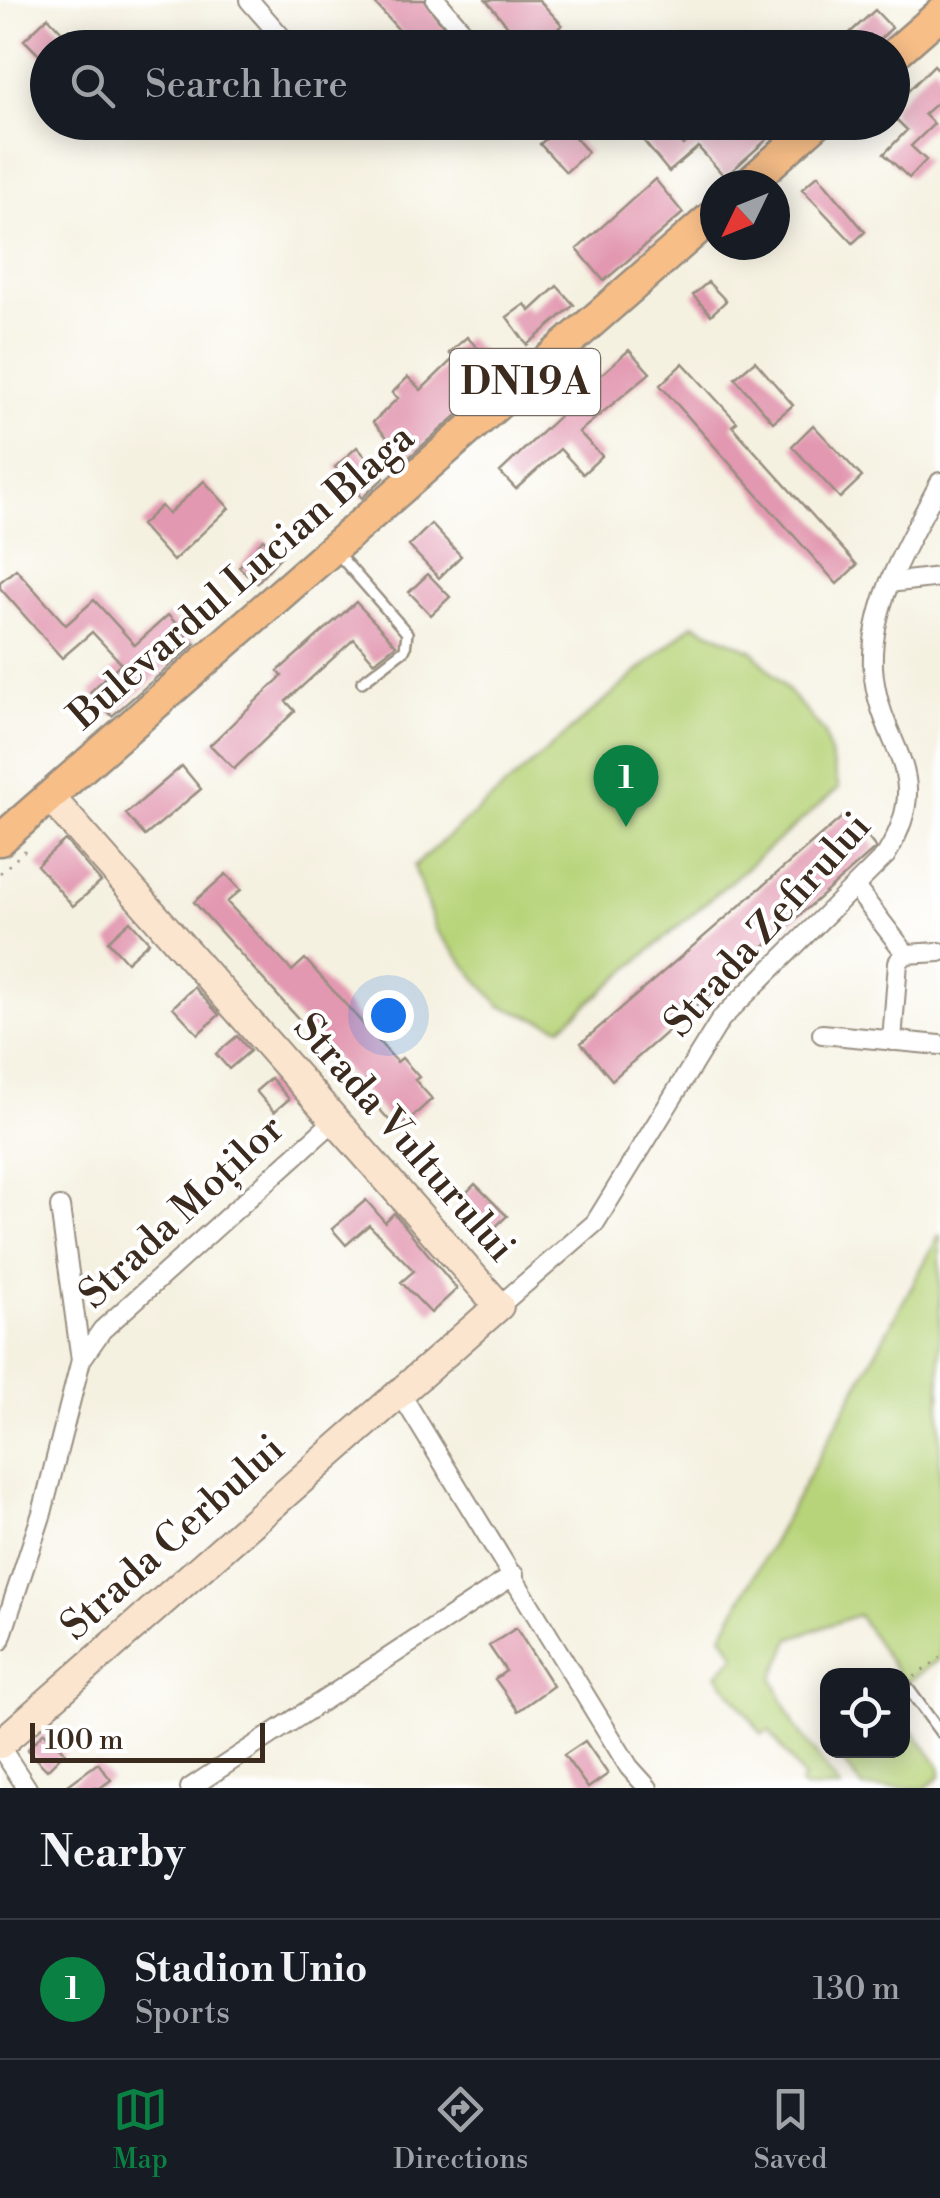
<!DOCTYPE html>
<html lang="en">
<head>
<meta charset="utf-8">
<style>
  body { margin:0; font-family:"Libre Bodoni",serif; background:#20242c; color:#f1f3f6 }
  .controls { position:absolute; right:30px; bottom:30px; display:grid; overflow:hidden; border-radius:20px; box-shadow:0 5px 25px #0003 }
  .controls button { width:90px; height:90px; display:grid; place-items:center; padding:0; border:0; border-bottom:2px solid #363941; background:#171b24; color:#f1f3f6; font:50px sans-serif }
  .compass { position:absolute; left:700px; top:170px; width:90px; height:90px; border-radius:50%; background:#171b24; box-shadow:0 5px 25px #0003; rotate:227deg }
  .scale { position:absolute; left:30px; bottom:25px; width:235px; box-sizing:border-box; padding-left:10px; border:5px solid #3b2a1e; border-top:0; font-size:28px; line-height:35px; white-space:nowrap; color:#3b2a1e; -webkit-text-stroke:8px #fff; paint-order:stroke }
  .you { position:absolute; left:388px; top:1015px; width:35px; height:35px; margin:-25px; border:8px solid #fff; border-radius:50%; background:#1a73e8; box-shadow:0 0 0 15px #1a73e833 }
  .badge { display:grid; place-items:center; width:65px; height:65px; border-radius:50%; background:#0b8043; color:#fff; font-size:32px; font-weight:700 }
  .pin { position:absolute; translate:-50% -82px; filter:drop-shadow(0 2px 5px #0008) }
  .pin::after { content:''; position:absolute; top:52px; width:35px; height:30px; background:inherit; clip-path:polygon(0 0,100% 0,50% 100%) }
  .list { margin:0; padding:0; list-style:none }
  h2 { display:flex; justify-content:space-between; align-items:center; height:130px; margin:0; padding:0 40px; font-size:42px }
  h2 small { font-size:32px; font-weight:400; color:#9ea1a6 }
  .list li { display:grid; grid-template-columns:65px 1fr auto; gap:30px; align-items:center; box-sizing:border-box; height:140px; padding:0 40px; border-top:2px solid #363941 }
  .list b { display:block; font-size:38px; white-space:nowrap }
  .list p { margin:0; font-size:32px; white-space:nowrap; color:#9ea1a6 }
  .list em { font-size:32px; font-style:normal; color:#9ea1a6 }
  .icon { flex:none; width:55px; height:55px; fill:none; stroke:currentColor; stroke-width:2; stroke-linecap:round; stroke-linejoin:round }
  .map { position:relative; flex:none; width:940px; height:1788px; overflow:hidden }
  .search { position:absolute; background:#171b24; box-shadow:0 5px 25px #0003; left:30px; right:30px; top:30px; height:110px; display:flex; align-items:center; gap:25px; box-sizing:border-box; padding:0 35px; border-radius:55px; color:#9ea1a6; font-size:38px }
  .sheet { height:270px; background:#171b24 }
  nav { display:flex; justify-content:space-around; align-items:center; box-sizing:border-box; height:140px; border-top:2px solid #363941; background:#171b24; font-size:28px; color:#9ea1a6 }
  nav a { display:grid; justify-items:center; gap:5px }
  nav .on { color:#0b8043 }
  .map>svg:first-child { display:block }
</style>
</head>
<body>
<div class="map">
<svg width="940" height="1788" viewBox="0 0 940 1788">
  <rect width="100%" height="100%" fill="#fff"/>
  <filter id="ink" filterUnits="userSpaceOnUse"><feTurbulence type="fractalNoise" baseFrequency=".01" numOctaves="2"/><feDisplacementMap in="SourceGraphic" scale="20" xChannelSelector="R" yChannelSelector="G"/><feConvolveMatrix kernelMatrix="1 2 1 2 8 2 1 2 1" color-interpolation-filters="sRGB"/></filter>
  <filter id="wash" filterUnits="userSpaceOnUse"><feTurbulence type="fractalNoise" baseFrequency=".0048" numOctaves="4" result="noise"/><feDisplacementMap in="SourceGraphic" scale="40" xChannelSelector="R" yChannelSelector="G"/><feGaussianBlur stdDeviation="2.25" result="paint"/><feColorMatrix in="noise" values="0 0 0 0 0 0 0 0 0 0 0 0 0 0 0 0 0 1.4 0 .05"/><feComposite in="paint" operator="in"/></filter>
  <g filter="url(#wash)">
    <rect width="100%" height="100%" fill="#f5f1e1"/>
    <!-- green -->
    <path fill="#b8d47a" stroke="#7a7f4c" stroke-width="2.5" d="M693,624L753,651L824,732L839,788L561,1027L500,1006L436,930L414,866Z
      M940,1234V1658L905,1684L858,1615L791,1638L773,1678L795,1726L840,1788H803L800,1784L804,1779L769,1730L762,1734L717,1674L736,1655L722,1635Z
      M903,1716L940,1768V1777L925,1788H863L836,1751L902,1750Z"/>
    <g id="blocks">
      <!-- building -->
      <path fill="#e298b0" d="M372,0H424L460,48H409L406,38Z
        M486,0H539L562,25L550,36L562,48H526Z
        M875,10L892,28L870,48H851L843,39Z
        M48,17L77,48H48V64L24,40Z
        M934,65L940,71V100L924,114L934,124L911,146L926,160L909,178L884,154L907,130L892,115V107Z
        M662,122L683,145L708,122L727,140L745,122H760L772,135L725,177L698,147L669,172L642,139Z
        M563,124L588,152L566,172L540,144Z
        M818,175L865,232L853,243L802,189Z
        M655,179L683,213L604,281L577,249Z
        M708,282L726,301L711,315L693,295Z
        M557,286L574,305L527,345L507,317L525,304L530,311Z
        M467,337L503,375L407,459L373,422L398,398L392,393L408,377L421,390L454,358L449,353Z
        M629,350L650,373L579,432L602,456L583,474L560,449L516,489L500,472L574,402L566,393L588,375L593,382Z
        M755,361L793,405L773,422L735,378Z
        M683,363L737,422L732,426L857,565L837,584L660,385Z
        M813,425L862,477L840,498L792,446Z
        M357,447L384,478L362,498L335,467Z
        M204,481L229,508L173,561L141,525L161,506L168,514Z
        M431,524L461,556L439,578L409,546Z
        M263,539L281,556L257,583L239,567Z
        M16,569L66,625L94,600L135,645L168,615L195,644L112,716L90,692L121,663L92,632L62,658L0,588V582Z
        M428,574L450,597L431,615L409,592Z
        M356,602L396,645L374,662L354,639L286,701L295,711L234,769L210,745L282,676L278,671Z
        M182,766L201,789L145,836L126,814Z
        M848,812L876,848L612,1080L581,1043Z
        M65,840L101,882L73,906L37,865Z
        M226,874L241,890L227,902L292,971L305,959L397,1062L402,1058L419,1077L415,1080L432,1099L398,1130L194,902Z
        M130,921L149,942L127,962L108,941Z
        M194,987L219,1015L198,1034L173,1007Z
        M237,1036L250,1051L229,1069L216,1054Z
        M271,1078L289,1099L274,1112L256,1091Z
        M475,1184L507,1216L492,1230L460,1199Z
        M366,1200L385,1222L394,1213L457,1289L431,1313L401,1282L414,1271L369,1225L346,1245L332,1229Z
        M516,1628L553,1686L518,1711L495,1679L506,1671L489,1646Z
        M44,1732L65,1752L47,1770L27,1750Z
        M585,1741L608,1774L588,1788L564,1755Z
        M98,1763L111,1780L100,1788H64Z"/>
    </g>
  </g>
  <g filter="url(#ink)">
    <use href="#blocks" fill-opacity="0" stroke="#988e80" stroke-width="2.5"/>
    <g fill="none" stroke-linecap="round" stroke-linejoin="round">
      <defs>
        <path id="lane" d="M338,554L407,633L405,649L362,682
          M905,1684L940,1732"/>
        <path id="street" d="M249,0L291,48
          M436,0L477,48
          M889,583L940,577
          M855,887L906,954L940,952
          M822,1034L940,1045
          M892,1041L898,962L906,954
          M60,1207L81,1360
          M499,1306L595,1223L721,1019L886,855C938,769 878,749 873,667C870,600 911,539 940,482
          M399,1391L629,1767L648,1788
          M0,1641L42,1513L81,1360L102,1330L335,1120
          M0,1747L27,1788
          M190,1788L514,1575"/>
        <path id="secondary" d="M0,1744L499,1306L50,797"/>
        <path id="primary" d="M892,56L940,14
          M747,185L818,122
          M0,840L715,214"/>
      </defs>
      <!-- lane casing -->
      <use href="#lane" stroke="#988e80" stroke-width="14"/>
      <!-- street casing -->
      <use href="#street" stroke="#988e80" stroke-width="22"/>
      <!-- secondary casing -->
      <use href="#secondary" stroke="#988e80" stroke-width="32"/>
      <!-- primary casing -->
      <use href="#primary" stroke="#988e80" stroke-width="35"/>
      <!-- path -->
      <path stroke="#988e80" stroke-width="2.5" stroke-dasharray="2.5 8" stroke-linecap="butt" d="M0,873L29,847
        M914,1677L940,1658"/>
      <!-- lane -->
      <use href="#lane" stroke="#fff" stroke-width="9"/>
      <!-- street -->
      <use href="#street" stroke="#fff" stroke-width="18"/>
      <!-- secondary -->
      <use href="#secondary" stroke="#fce5cf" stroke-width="28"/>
      <!-- primary -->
      <use href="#primary" stroke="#f7be88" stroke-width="30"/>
    </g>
  </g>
  <g text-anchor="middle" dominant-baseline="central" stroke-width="8" stroke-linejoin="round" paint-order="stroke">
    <!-- shield labels -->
    <rect fill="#fff" stroke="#766a62" stroke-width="2.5" x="450" y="349" width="150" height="66" rx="8"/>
    <g font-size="38" font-weight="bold" fill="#3b2a1e">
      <text x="525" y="382">DN19A</text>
    </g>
    <!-- street labels -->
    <g font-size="40" fill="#3b2a1e" stroke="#fff">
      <text transform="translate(242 577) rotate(-41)">Bulevardul Lucian Blaga</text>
      <text transform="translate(768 925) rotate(-48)">Strada Zefirului</text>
      <text transform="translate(404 1138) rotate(49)">Strada Vulturului</text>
      <text transform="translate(182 1212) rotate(-43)">Strada Moților</text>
      <text transform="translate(173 1538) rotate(-42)">Strada Cerbului</text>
    </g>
  </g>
</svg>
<div class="controls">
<button><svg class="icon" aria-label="locate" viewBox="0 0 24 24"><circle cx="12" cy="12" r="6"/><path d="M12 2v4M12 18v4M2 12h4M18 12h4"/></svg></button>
</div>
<svg class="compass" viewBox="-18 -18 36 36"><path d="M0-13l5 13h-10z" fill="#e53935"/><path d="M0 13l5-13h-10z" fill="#9ea1a6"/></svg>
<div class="scale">100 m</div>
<div class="you"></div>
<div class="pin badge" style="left:626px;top:827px">1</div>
<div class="search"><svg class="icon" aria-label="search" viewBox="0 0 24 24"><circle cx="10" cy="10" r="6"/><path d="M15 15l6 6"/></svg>Search here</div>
</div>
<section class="sheet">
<h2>Nearby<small></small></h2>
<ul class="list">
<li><span class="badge">1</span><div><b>Stadion Unio</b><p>Sports</p></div><em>130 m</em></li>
</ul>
</section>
<nav>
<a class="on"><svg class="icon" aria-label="map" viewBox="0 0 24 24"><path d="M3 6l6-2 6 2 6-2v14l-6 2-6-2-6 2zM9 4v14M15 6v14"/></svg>Map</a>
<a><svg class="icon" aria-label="directions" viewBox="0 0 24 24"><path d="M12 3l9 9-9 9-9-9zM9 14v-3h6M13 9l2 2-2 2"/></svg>Directions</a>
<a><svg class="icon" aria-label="saved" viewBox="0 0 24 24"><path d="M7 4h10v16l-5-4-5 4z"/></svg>Saved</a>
</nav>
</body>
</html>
